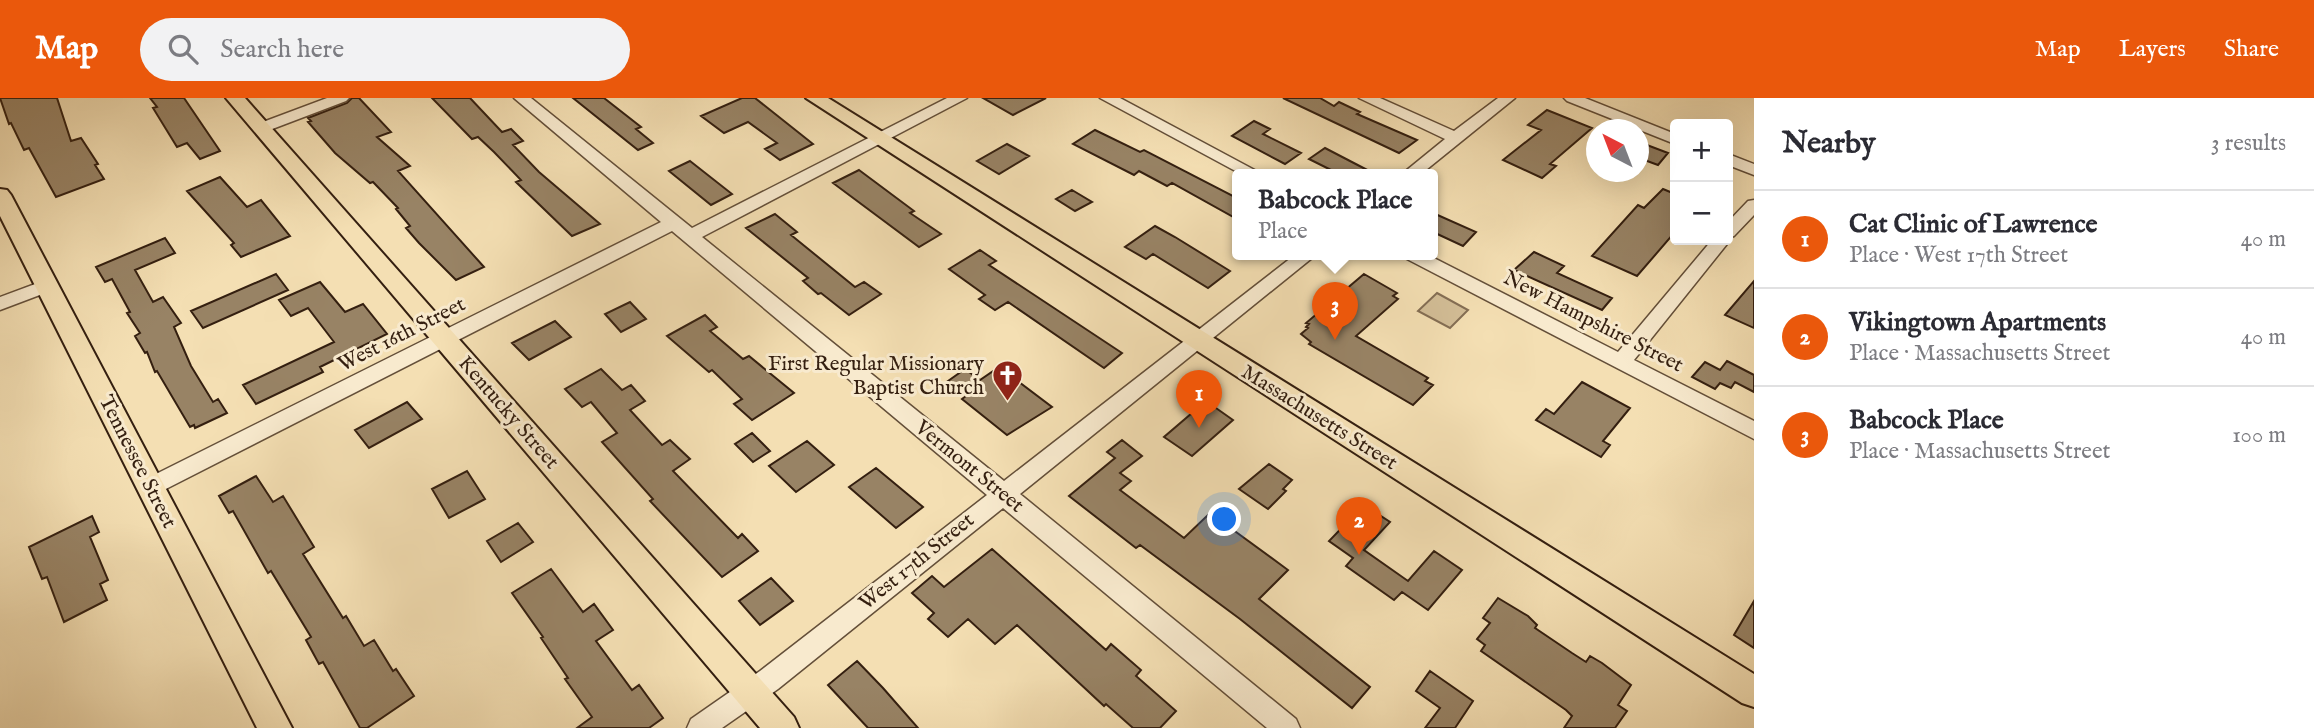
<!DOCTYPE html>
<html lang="en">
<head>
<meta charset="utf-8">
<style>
  body { margin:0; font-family:"IM FELL English",serif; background:#f2f2f3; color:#2b2b33 }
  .controls { position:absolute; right:21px; top:21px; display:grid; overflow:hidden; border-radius:7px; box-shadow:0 7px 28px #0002 }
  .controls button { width:63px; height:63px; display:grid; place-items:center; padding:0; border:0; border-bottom:2px solid #e1e1e2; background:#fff; color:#2b2b33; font:35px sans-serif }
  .compass { position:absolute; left:1586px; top:21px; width:63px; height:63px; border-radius:50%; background:#fff; box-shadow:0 7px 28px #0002; rotate:318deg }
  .you { position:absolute; left:1225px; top:422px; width:24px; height:24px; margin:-18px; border:5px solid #fff; border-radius:50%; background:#1a73e8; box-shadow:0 0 0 10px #1a73e833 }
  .badge { display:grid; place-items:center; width:46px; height:46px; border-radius:50%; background:#ea580c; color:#fff; font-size:23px; font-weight:700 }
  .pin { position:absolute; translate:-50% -58px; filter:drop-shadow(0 2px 4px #0008) }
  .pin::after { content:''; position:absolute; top:37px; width:24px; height:21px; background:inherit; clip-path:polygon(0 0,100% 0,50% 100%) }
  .popup { position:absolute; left:1232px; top:71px; width:206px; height:91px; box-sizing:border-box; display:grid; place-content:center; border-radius:7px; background:#fff; filter:drop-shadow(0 2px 5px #0005); font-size:23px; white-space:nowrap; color:#7c7c81 }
  .popup b { font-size:26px; color:#2b2b33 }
  .popup::after { content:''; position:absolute; left:50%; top:100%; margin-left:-14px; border:14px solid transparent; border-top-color:#fff }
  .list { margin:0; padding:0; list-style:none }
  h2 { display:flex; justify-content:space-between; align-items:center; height:91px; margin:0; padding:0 28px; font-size:30px }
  h2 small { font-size:23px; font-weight:400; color:#7c7c81 }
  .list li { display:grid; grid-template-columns:46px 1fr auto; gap:21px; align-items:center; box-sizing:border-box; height:98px; padding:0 28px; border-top:2px solid #e1e1e2 }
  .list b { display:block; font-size:26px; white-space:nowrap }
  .list p { margin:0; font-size:23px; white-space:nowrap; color:#7c7c81 }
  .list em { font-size:23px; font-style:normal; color:#7c7c81 }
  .icon { flex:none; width:38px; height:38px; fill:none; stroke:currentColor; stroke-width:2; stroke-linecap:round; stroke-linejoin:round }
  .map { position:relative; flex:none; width:1754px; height:630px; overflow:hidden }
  header { display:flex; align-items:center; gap:42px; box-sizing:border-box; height:98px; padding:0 35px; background:#ea580c; color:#fff }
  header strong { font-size:33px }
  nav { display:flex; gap:38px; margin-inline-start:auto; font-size:24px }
  .search { width:490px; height:63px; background:#f2f2f3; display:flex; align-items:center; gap:18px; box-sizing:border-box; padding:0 24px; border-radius:38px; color:#7c7c81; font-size:26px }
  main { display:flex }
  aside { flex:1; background:#fff }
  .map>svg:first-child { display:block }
</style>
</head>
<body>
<header>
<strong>Map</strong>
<div class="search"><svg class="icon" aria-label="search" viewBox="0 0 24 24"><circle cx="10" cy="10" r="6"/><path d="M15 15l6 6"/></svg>Search here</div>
<nav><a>Map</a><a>Layers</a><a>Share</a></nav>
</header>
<main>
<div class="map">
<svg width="1754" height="630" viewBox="0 0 1754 630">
  <rect width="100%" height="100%" fill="#f4dfb3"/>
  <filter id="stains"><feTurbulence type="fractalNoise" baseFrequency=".00286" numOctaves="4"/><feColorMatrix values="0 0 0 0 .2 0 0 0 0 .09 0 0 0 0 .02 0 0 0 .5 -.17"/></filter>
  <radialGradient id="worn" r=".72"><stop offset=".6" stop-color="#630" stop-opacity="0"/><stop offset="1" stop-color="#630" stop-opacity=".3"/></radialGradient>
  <!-- green -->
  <path fill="#d3be97" stroke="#846e54" stroke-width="2" d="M1437,195L1468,212L1450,230L1418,213Z"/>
  <!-- building -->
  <path fill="#988365" stroke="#341f10" stroke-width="2" d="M0,0H57L71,43L81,40L98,66L95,67L104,81L56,99L29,50L24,52L11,25L9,26Z
    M150,0H184L220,53L200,61L187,45L177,49L153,10L157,9Z
    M352,0H359L391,34L377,39L410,68L398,73L484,169L456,182L419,145L406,130L410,128L396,111L398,110L373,84L370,85L335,55L308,24L311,23L308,20L347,5Z
    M432,0H470L502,34L511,31L523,43L513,47L539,74L600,126L572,138L516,84L521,82L494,54L478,39L472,41Z
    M573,0H604L641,29L636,31L653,45L638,52Z
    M742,0H755L813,46L780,62L765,51L777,45L748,24L724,35L701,18Z
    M983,0H1046L1013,17Z
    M1283,0H1320L1334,8L1339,4L1360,14L1357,16L1417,42L1399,55Z
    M1547,12L1592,30L1550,66L1556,68L1542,80L1503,62L1541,32L1528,27Z
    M1254,23L1270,31L1263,36L1301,55L1285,66L1232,38Z
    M1095,32L1140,54L1144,52L1237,100V121L1172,85L1167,88L1139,73L1134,77L1073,46Z
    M1639,44L1668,55L1658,67L1639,60Z
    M1007,46L1029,58L999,76L977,63Z
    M1325,50L1375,76H1339L1309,61Z
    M690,63L732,96L711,107L669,73Z
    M859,72L914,113L910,115L941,136L919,149L833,85Z
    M220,79L247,109L261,102L290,138L241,159L231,147L234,145L187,93Z
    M1663,91L1675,96V134L1637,178L1592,158L1638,107L1644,110Z
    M1072,92L1092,104L1075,113L1056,101Z
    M1433,115L1476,134L1463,148L1433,134Z
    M775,116L797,134L791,137L855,189L864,184L881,196L849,217L821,195L818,196L803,183L808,180L746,130Z
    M1155,128L1175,139L1230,173L1208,190L1153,156L1146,161L1125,149Z
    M165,140L175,155L135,172L153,204L163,199L181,225L174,229L191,268L213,304L218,301L227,315L195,330L194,327L190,329L157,273L155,274L147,254L145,255L135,238L140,235L127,215L130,214L112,181L105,184L96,169Z
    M980,152L996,163L989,167L1122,255L1104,270L1008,204L995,212L979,201L985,197L949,171Z
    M1534,154L1564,168L1557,175L1612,200L1602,212L1514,172Z
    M276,176L288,192L203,230L191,213Z
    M1364,176L1397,195L1393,198L1398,201L1356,238L1428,280L1425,283L1433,287L1413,307L1309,246L1311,244L1301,236L1308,230L1306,229L1309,226L1306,225Z
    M1754,183V230L1725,217Z
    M320,184L345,214L363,206L387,236L320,269L323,274L256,306L243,287L334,244L308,210L291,218L279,202Z
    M630,204L646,221L621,234L605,216Z
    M705,217L717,229L710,233L743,261L749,258L794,295L752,322L734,306L742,301L712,272L709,274L667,238Z
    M555,223L571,239L529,262L512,245Z
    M1727,263L1754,277V294L1735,284L1731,290L1720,285L1715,291L1692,279L1705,264L1720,272Z
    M999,269L1052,309L1007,337L962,301L966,298L948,283L965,271L980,282Z
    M601,271L622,292L631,287L645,303L630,312L662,347L670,342L690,361L673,373L738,440L742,436L758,453L722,479L650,403L653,401L602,344L617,335L591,304L582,309L565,291Z
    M1582,284L1630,310L1603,343L1610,347L1601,359L1536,322L1546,311L1554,316Z
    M1206,303L1233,322L1192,358L1164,339Z
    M407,304L422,321L369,350L355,332Z
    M752,335L770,353L753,364L735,346Z
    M1122,342L1142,358L1120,375L1131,383L1120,392L1184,440L1210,415L1288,472L1259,501L1370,589L1352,610L1240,521L1140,447L1136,450L1069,398L1115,360L1107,354Z
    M807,343L834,367L796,394L769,368Z
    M1269,366L1292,382L1283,391L1286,393L1268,411L1239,391Z
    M876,370L923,409L896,430L849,389Z
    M467,373L485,401L449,420L432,391Z
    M256,378L273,404L283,398L314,449L303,456L343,520L346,518L364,548L374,542L393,573L396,571L414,598L367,630H360L323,564L319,566L306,542L311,539L271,473L268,475L233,413L229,415L219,398Z
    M1364,407L1390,424L1364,452L1408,483L1434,453L1462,472L1428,512L1402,494L1394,502L1346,468L1353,460L1329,443Z
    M92,418L99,434L90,439L108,482L100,486L107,502L64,524L47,479L42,481L29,449Z
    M518,425L533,444L501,464L487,443Z
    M992,451L1106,552L1111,546L1141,572L1136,578L1176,613L1160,630H1133L1106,606L1104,608L1017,527L995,546L968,521L948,539L928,521L934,515L912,495L932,478L944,489Z
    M551,471L583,514L594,506L613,532L596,543L632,592L639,587L663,620L649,630H577L592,619L565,581L568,580L541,540L543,539L512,495Z
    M771,480L793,503L760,527L739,503Z
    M1498,500L1528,518L1537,527L1535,530L1572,555L1586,564L1590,558L1602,565L1631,587L1618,607L1627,613L1615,630H1564L1572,618L1566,612L1481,553L1485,547L1477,541L1490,525L1483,520Z
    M1754,503V550L1734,537Z
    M857,563L883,590L918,630H868L828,587Z
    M1430,573L1473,603L1455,630H1425L1440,610L1416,593Z"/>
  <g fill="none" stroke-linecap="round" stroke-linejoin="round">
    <defs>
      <path id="minor" d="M327,0H349L346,3L267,33H255L253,30L255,27Z
        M514,0H531L692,130L947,0H967L702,139L1004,383L1296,156H1317L1020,396L1296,621L1300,630H1267L1003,410L778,591L722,630H687L691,621L760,573L987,397L672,133L158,395L150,398L142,395L139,389L142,383L661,124Z
        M1100,0H1120L1262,76H1241Z
        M1359,0H1380L1454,33L1498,0H1515L1421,76H1402L1445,41Z
        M1564,0H1585L1675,36V46L1567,3Z
        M1728,56L1754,66V77L1728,67Z
        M1754,102V117L1734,138L1728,140L1727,146L1634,262L1754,323V341L1405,160L1402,156H1426L1618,254L1712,142H1728V124L1748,103Z
        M46,182L53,184L55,188L53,192L0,212V199Z"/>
      <path id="major" d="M226,0H245L794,619L799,630H760Z
        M806,0H828L1754,576V609L1742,605Z
        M0,91L7,92L11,97L292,630H257L0,118Z"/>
    </defs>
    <!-- minor casing -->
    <use href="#minor" stroke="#644f39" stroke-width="3"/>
    <!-- major casing -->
    <use href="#major" stroke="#341f10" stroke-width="4"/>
    <!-- minor -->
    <use href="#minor" fill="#f8eace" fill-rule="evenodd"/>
    <!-- major -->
    <use href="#major" fill="#f4dfb3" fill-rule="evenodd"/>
  </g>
  <!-- icons -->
  <defs>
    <symbol id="church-pin" viewBox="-11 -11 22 30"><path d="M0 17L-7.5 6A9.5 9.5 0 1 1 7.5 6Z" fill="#8f2418" stroke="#f8eace"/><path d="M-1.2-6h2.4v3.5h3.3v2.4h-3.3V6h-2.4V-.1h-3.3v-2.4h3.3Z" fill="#fff"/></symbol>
  </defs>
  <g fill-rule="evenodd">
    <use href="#church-pin" x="990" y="260" width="35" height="47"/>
  </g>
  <g text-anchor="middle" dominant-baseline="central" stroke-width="6" stroke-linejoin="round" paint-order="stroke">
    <!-- street labels -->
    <g font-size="21" fill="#341f10" stroke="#f8eace">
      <text transform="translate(1593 224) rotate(27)">New Hampshire Street</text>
      <text transform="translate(402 237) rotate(-27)">West 16th Street</text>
      <text transform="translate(508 315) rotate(49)">Kentucky Street</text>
      <text transform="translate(1319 320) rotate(32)">Massachusetts Street</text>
      <text transform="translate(137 364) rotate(63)">Tennessee Street</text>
      <text transform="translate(969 369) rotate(39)">Vermont Street</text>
      <text transform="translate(917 464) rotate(-39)">West 17th Street</text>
    </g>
    <!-- poi labels -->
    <g font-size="21" fill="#341f10" stroke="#f8eace" text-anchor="end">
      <text x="984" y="266">First Regular Missionary<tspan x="984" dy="24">Baptist Church</tspan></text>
    </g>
  </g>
  <rect width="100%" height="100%" filter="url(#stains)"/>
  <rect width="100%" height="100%" fill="url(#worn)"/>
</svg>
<div class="controls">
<button>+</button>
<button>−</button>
</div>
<svg class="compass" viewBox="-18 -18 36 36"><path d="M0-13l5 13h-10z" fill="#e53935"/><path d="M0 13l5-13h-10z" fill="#7c7c81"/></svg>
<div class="you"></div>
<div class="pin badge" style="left:1199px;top:330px">1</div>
<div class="pin badge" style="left:1359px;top:457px">2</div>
<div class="pin badge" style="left:1335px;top:242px">3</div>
<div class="popup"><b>Babcock Place</b>Place</div>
</div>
<aside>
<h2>Nearby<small>3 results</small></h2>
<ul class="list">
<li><span class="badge">1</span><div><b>Cat Clinic of Lawrence</b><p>Place · West 17th Street</p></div><em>40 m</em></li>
<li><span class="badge">2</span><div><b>Vikingtown Apartments</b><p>Place · Massachusetts Street</p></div><em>40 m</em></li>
<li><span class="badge">3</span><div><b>Babcock Place</b><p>Place · Massachusetts Street</p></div><em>100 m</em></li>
</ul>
</aside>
</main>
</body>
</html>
